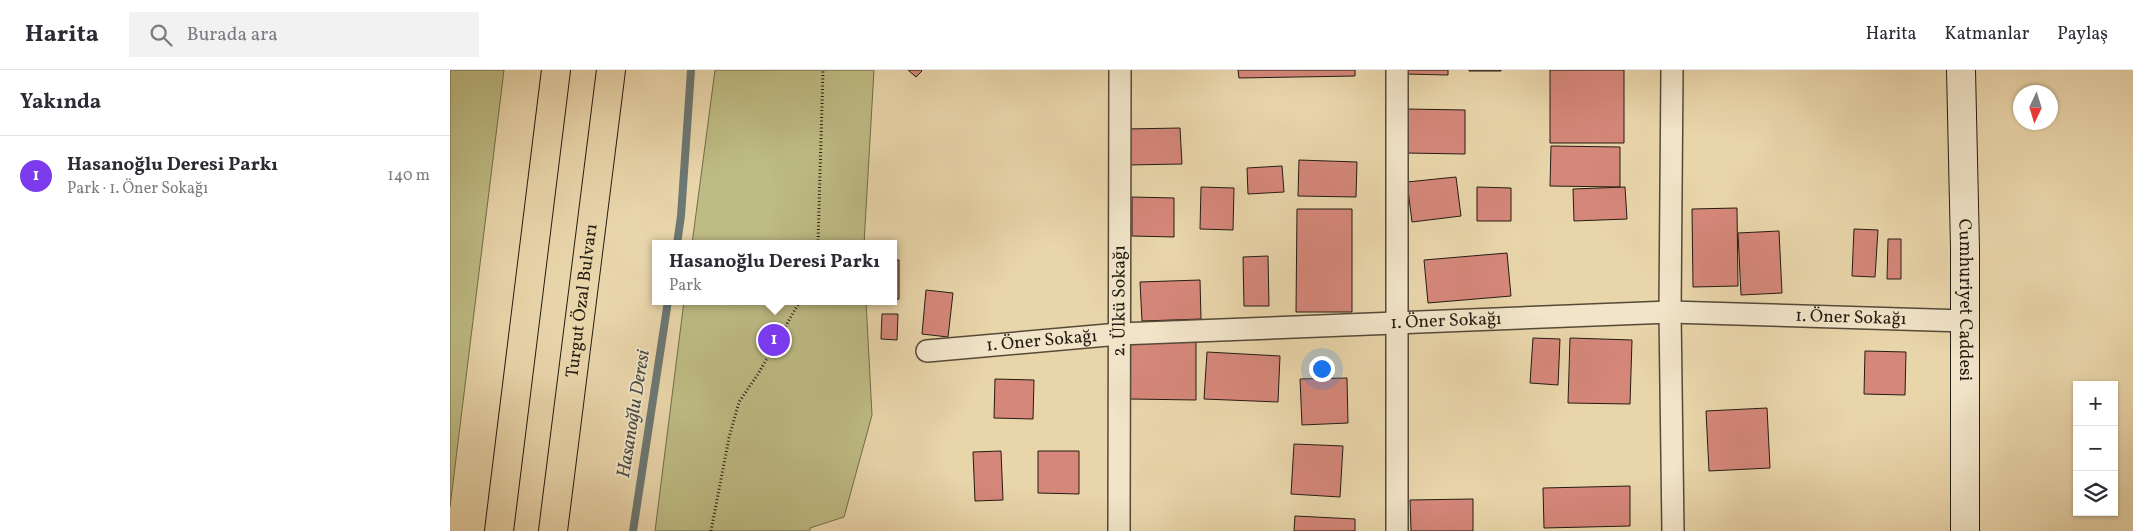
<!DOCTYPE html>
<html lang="tr">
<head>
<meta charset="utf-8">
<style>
  body { margin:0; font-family:Vollkorn,serif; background:#f2f2f3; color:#2b2b33 }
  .controls { position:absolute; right:15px; bottom:15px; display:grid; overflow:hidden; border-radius:0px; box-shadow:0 1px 4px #0004 }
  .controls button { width:45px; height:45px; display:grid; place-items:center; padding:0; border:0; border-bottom:1px solid #e1e1e2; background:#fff; color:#2b2b33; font:25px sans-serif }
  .compass { position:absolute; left:1563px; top:15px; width:45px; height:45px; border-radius:50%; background:#fff; box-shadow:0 1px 4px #0004; rotate:184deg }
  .you { position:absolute; left:871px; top:298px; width:18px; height:18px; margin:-12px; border:4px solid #fff; border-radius:50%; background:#1a73e8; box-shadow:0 0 0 8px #1a73e833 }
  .badge { display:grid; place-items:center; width:32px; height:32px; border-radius:50%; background:#7c3aed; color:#fff; font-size:16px; font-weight:700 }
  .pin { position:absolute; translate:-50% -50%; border:2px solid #fff; box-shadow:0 1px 5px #0006 }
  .popup { position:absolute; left:202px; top:170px; width:245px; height:65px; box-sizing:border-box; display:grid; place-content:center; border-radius:0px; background:#fff; filter:drop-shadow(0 1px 4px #0005); font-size:16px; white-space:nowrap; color:#7c7c81 }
  .popup b { font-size:19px; color:#2b2b33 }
  .popup::after { content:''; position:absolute; left:50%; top:100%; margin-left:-10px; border:10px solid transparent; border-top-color:#fff }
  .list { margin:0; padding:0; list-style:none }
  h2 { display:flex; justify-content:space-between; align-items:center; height:65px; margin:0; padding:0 20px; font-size:21px }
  h2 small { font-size:16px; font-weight:400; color:#7c7c81 }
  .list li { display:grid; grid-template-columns:32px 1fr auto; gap:15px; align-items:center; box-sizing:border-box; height:80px; padding:0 20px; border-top:1px solid #e1e1e2 }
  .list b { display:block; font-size:19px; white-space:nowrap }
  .list p { margin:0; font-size:16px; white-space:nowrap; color:#7c7c81 }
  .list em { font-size:16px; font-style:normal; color:#7c7c81 }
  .icon { flex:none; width:28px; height:28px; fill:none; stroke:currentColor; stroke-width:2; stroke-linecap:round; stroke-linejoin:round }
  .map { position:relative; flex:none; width:1683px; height:461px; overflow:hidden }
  header { display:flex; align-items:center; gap:30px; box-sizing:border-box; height:70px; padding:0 25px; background:#fff; border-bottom:1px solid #e1e1e2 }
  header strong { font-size:24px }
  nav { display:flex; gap:28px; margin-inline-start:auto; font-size:18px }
  .search { width:350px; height:45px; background:#f2f2f3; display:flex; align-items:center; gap:12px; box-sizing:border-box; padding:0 18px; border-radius:0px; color:#7c7c81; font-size:19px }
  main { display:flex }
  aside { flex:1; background:#fff }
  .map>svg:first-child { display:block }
</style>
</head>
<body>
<header>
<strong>Harita</strong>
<div class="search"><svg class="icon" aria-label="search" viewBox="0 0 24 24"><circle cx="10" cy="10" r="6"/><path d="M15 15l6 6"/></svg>Burada ara</div>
<nav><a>Harita</a><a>Katmanlar</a><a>Paylaş</a></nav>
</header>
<main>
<aside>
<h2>Yakında<small></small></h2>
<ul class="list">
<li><span class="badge">1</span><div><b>Hasanoğlu Deresi Parkı</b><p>Park · 1. Öner Sokağı</p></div><em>140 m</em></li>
</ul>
</aside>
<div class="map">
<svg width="1683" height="461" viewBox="0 0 1683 461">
  <rect width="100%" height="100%" fill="#e9d5aa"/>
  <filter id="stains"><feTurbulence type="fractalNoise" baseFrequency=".004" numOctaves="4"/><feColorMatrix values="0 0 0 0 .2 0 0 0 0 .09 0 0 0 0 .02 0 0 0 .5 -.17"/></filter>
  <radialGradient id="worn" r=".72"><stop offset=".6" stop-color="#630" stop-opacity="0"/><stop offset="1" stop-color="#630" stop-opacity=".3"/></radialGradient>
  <!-- green -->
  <path fill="#bebb84" stroke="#716c4b" d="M0,0H54L0,437Z
    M265,0H424L414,174H242Z
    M234,231H416L422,345L394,447L360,458V461H205Z"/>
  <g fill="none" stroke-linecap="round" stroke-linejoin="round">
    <!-- stream -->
    <path stroke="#6c7873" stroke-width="8" d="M227,174L231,146L241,0
      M183,461L218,231"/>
  </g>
  <!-- building -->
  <path fill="#d5877a" stroke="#241c12" d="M458,0H471L472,1L466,7Z
    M788,0H905V6L789,8Z
    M954,0H998V5L954,4Z
    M1019,0H1051V1H1019Z
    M1100,0H1174V73H1100Z
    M956,39L1015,40V84L956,83Z
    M730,58L732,94L677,95L676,59Z
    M1101,76L1170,77V117L1100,116Z
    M849,90L907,92L906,127L848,126Z
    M832,96L834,122L798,124L797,98Z
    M1006,107L1011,146L962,152L957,112Z
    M751,117L784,118L783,160L750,159Z
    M1027,117L1061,118V151H1027Z
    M1175,117L1177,149L1124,151L1123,119Z
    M682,127L724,128V167L682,166Z
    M1287,138L1288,216L1243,217L1242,139Z
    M847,139H902V242H846Z
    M1404,159L1428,160L1425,207L1402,206Z
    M1329,161L1332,223L1291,225L1288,163Z
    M1438,169H1451V209H1437Z
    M1057,183L1061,226L978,233L974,190Z
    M818,186L819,236H794L793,187Z
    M443,190H449V229H443Z
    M750,210L751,249L692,251L690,212Z
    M476,220L503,223L498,267L472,264Z
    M432,244H448L447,270L431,269Z
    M680,267L746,268V330L680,329Z
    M1083,268L1110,269L1108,315L1080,313Z
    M1120,268L1182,270L1180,334L1118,333Z
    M1415,281L1456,282L1455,325L1414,324Z
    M757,282L830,286L828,332L754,329Z
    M897,308L898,353L852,355L850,309Z
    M545,309L584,310L583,349L544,348Z
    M1317,338L1320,398L1259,401L1256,341Z
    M844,374L893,376L890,427L841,424Z
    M551,381L553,430L525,431L523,382Z
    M588,381H629V424L588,423Z
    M1180,416V456L1094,458L1093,418Z
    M1023,429V461H961L960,430Z
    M845,446L905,449V461H844Z"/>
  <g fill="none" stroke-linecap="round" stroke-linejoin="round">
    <defs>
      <g id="street">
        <path d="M947,0V461"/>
        <path d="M1222,0L1220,242L1223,461"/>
        <path id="s1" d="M477,281L669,264L1220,242L1515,251"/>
        <path id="s2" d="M669,461L670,0"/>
      </g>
      <g id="secondary">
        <path id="s3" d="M1511,0L1515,178V461"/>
      </g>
      <g id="primary">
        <path d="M49,461L106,0"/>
        <path id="s4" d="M103,461L161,0"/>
      </g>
    </defs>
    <!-- street casing -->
    <use href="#street" stroke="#554a38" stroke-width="24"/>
    <!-- secondary casing -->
    <use href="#secondary" stroke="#241c12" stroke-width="30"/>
    <!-- primary casing -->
    <use href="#primary" stroke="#241c12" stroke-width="30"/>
    <!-- path -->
    <path stroke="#241c12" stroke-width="3" stroke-dasharray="1 2.5" stroke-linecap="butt" d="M368,174L373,0
      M261,461L279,368L289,332L308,304L350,231"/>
    <!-- street -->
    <use href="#street" stroke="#f1e4c8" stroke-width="21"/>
    <!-- secondary -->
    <use href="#secondary" stroke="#f1e4c8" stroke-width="28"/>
    <!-- primary -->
    <use href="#primary" stroke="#e9d5aa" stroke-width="28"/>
  </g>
  <g text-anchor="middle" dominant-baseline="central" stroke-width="4" stroke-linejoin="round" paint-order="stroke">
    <!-- street labels -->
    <g font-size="18" fill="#241c12" stroke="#f1e4c8">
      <text stroke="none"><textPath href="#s2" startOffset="230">2. Ülkü Sokağı</textPath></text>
      <text stroke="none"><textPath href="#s3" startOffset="230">Cumhuriyet Caddesi</textPath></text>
      <text stroke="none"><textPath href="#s4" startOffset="232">Turgut Özal Bulvarı</textPath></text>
      <text stroke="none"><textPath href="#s1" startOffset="925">1. Öner Sokağı</textPath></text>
      <text stroke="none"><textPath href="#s1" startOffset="520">1. Öner Sokağı</textPath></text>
      <text stroke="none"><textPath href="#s1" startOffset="115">1. Öner Sokağı</textPath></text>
    </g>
    <!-- water labels -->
    <g font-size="19" font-style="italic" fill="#484a43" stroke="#f1e4c8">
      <text transform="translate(184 344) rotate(-81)">Hasanoğlu Deresi</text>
    </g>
  </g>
  <rect width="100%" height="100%" filter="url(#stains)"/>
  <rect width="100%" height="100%" fill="url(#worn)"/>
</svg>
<div class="controls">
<button>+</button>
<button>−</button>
<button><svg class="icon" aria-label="layers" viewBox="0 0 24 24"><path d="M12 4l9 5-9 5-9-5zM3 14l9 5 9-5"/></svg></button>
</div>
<svg class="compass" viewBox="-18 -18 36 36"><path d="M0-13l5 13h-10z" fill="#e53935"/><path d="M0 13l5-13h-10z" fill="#7c7c81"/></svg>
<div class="you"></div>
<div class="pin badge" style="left:324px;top:270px">1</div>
<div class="popup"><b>Hasanoğlu Deresi Parkı</b>Park</div>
</div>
</main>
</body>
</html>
